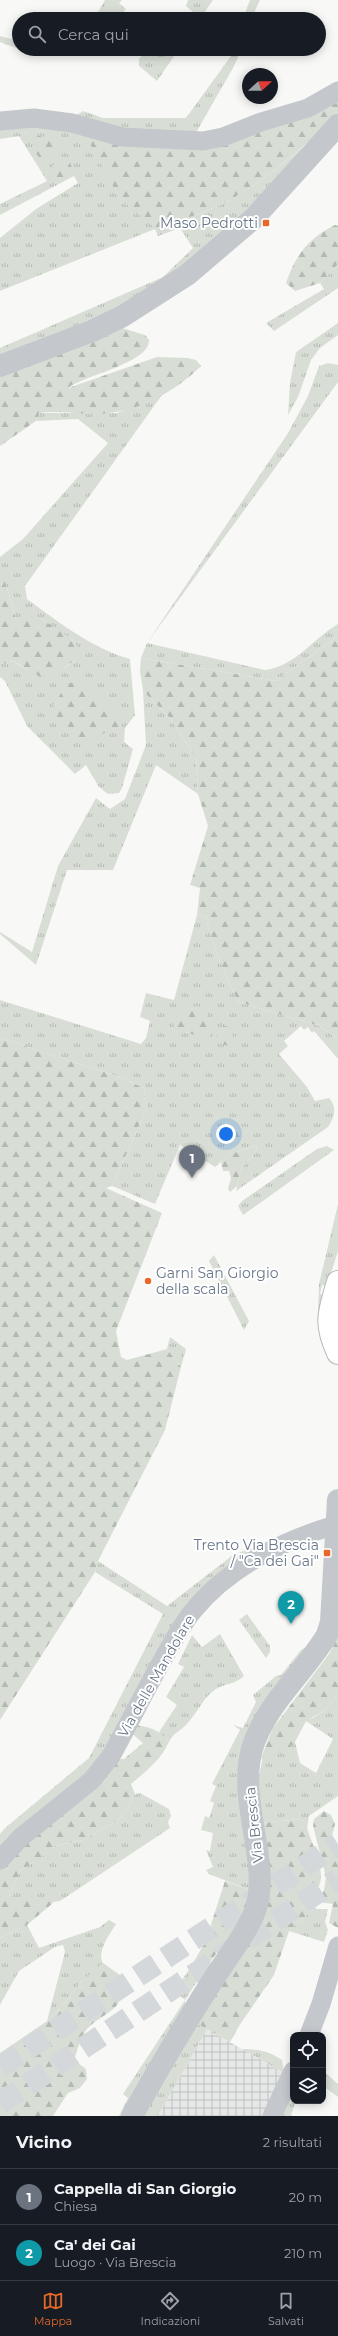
<!DOCTYPE html>
<html lang="it">
<head>
<meta charset="utf-8">
<style>
  body { margin:0; font-family:Montserrat,sans-serif; background:#242831; color:#f1f3f6 }
  .controls { position:absolute; right:12px; bottom:12px; display:grid; overflow:hidden; border-radius:8px; box-shadow:0 2px 10px #0003 }
  .controls button { width:36px; height:36px; display:grid; place-items:center; padding:0; border:0; border-bottom:1px solid #363941; background:#171b24; color:#f1f3f6; font:20px sans-serif }
  .compass { position:absolute; left:242px; top:68px; width:36px; height:36px; border-radius:50%; background:#171b24; box-shadow:0 2px 10px #0003; rotate:69deg }
  .you { position:absolute; left:226px; top:1134px; width:14px; height:14px; margin:-10px; border:3px solid #fff; border-radius:50%; background:#1a73e8; box-shadow:0 0 0 6px #1a73e833 }
  .badge { display:grid; place-items:center; width:26px; height:26px; border-radius:50%; background:#e76828; color:#fff; font-size:13px; font-weight:700 }
  .pin { position:absolute; translate:-50% -33px; filter:drop-shadow(0 1px 2px #0008) }
  .pin::after { content:''; position:absolute; top:21px; width:14px; height:12px; background:inherit; clip-path:polygon(0 0,100% 0,50% 100%) }
  .list { margin:0; padding:0; list-style:none }
  h2 { display:flex; justify-content:space-between; align-items:center; height:52px; margin:0; padding:0 16px; font-size:17px }
  h2 small { font-size:13px; font-weight:400; color:#9ea1a6 }
  .list li { display:grid; grid-template-columns:26px 1fr auto; gap:12px; align-items:center; box-sizing:border-box; height:56px; padding:0 16px; border-top:1px solid #363941 }
  .list b { display:block; font-size:15px; white-space:nowrap }
  .list p { margin:0; font-size:13px; white-space:nowrap; color:#9ea1a6 }
  .list em { font-size:13px; font-style:normal; color:#9ea1a6 }
  .icon { flex:none; width:22px; height:22px; fill:none; stroke:currentColor; stroke-width:2; stroke-linecap:round; stroke-linejoin:round }
  .map { position:relative; flex:none; width:338px; height:2116px; overflow:hidden }
  .search { position:absolute; background:#171b24; box-shadow:0 2px 10px #0003; left:12px; right:12px; top:12px; height:44px; display:flex; align-items:center; gap:10px; box-sizing:border-box; padding:0 14px; border-radius:22px; color:#9ea1a6; font-size:15px }
  .sheet { height:164px; background:#171b24 }
  nav { display:flex; justify-content:space-around; align-items:center; box-sizing:border-box; height:56px; border-top:1px solid #363941; background:#171b24; font-size:11px; color:#9ea1a6 }
  nav a { display:grid; justify-items:center; gap:2px }
  nav .on { color:#e76828 }
  .map>svg:first-child { display:block }
</style>
</head>
<body>
<div class="map">
<svg width="338" height="2116" viewBox="0 0 338 2116">
  <defs>
    <pattern id="industrial-grid" width="8" height="8" patternUnits="userSpaceOnUse"><rect width="8" height="8" fill="#e6e8e7"/><path d="M0 4h8M4 0v8" fill="none" stroke="#bec1c1"/></pattern>
    <pattern id="grass-tufts" width="24" height="20" patternUnits="userSpaceOnUse"><rect width="24" height="20" fill="#d8ded5"/><path d="M3 7l-1-3M5 7V3M7 7l1-3M15 17l-1-3M17 17v-4M19 17l1-3" fill="none" stroke="#b3b9b3"/></pattern>
    <pattern id="forest-firs" width="22" height="20" patternUnits="userSpaceOnUse"><rect width="22" height="20" fill="#d8ded5"/><path d="M5 1l3.5 6h-7zM16 11l3.5 6h-7z" fill="#b3b9b3"/></pattern>
  </defs>
  <rect width="100%" height="100%" fill="#f8f9f6"/>
  <!-- industrial -->
  <path fill="url(#industrial-grid)" d="M207,2029L284,2073L264,2116H158Z"/>
  <!-- grass -->
  <path fill="url(#grass-tufts)" fill-rule="evenodd" d="M105,0H122L119,3L126,9L117,19H94Z
    M188,0H213L200,19H188L193,12L186,6Z
    M250,0H260L251,19H243Z
    M0,36L19,41V49L0,42Z
    M147,49H179L157,81L139,66V59Z
    M233,49H242L233,68L194,136L158,135L72,118L83,111L103,118H186L231,56Z
    M0,126L71,128L102,136L156,229C178,221 201,214 222,204C255,187 286,162 314,138L280,180L203,253L126,306L0,358V348L163,277L193,248L180,228L158,236L155,229L0,291V238L36,209L78,183L74,176L0,215V204L47,181L19,136L0,139Z
    M338,264V288L274,331L266,323L324,289L320,283Z
    M338,323V335L320,348L311,360L298,397L288,415L290,383L296,352Z
    M328,363L338,365V382L147,643L265,670C296,666 312,639 338,624V636L276,681L141,658L147,643L288,433L308,396L319,366Z
    M162,395L25,586L27,599C59,622 91,648 130,659L135,715L125,728L124,742L133,749L122,788L119,793L108,794L99,787L86,765L75,774L27,726L5,681L0,677V664L13,661C39,678 52,678 77,659L74,641L41,619H16L5,581H0V557L23,539L108,443L78,419L36,421L39,413H117Z
    M143,691L170,718L196,758L198,794L156,765L113,870H67L36,965L0,934V932L32,952L58,866L96,798L110,809L125,799L146,745Z
    M197,915L206,917L216,952L238,1002L320,1026L338,1039V1059L314,1031L312,1033L308,1027L304,1030L301,1026L284,1041L288,1046L279,1054L307,1087L315,1101L329,1098C338,1107 334,1118 328,1127L236,1191L241,1169L256,1151L257,1145L229,1155L215,1167L180,1145L155,1204L112,1186L147,1108L144,1088L117,1076L0,1038V1000L141,1044L146,1038L150,1021L140,1017L146,993L174,1000Z
    M327,1146L334,1150L243,1215L238,1206L242,1201L317,1149Z
    M338,1204V1251L327,1286L322,1285L320,1294L324,1295L318,1315L319,1284Z
    M214,1255L249,1321L244,1330L209,1261Z
    M170,1337L186,1349L181,1367L167,1349Z
    M274,1540L211,1587L108,1753L0,1854V1834L4,1829L89,1758L163,1614L95,1572L98,1561L167,1606L233,1555Z
    M247,1614L270,1646V1652L266,1658L239,1620Z
    M220,1634L244,1676C234,1685 226,1683 216,1689C203,1697 197,1714 186,1725C180,1731 173,1733 169,1742L159,1732L177,1705L166,1697L184,1667L178,1664L192,1635L202,1647Z
    M318,1640L262,1714L252,1891L209,1874L206,1870L213,1867L206,1850L210,1851L213,1833L201,1830L205,1816L209,1818L214,1803L210,1801L216,1786L212,1784L240,1730L233,1725L243,1728L256,1702L253,1695L276,1676L281,1675L301,1650Z
    M338,1695V1796L309,1816L307,1829L305,1821L298,1819L262,1823C255,1784 259,1764 273,1728L313,1718L324,1711ZM306,1721L333,1739L316,1773L300,1763L295,1742Z
    M140,1793L169,1809L171,1816L168,1822L170,1828L60,1901L35,1905L9,1895L22,1869L38,1860L55,1846L83,1840L117,1821L124,1814L135,1794Z
    M312,1905L317,1909H328L325,1922L328,1930L324,1942L289,1931L313,1910Z
    M109,1920L116,1924C110,1934 96,1952 103,1963L94,1973L82,1981L64,2004L47,2021L65,1952L63,1945L55,1947L19,1971L0,2005V1938L27,1925L39,1948L100,1927Z
    M192,1965L203,1972L185,2000V2011L125,2116H119L128,2098L123,2094L185,2000L174,1992Z
    M196,2023L207,2029L158,2116H142Z
    M242,2049C258,2049 269,2051 282,2060L284,2073Z
    M323,2071L338,2084V2097L323,2086Z
    M293,2090V2101H296L291,2115L293,2116H279Z"/>
  <!-- forest -->
  <path fill="url(#forest-firs)" d="M338,98V114C303,148 266,181 222,204C201,214 178,221 156,229L126,204L114,188L89,142L94,138L179,145Z
    M38,136C48,136 57,140 63,148L51,159C36,160 32,151 34,138Z
    M64,158L69,160L74,173L69,177L57,179L52,175L50,167Z
    M335,225L338,226V264L320,283L295,291L286,283C295,256 308,238 335,225Z
    M119,327L145,335L149,340C150,363 85,375 68,388L157,357L188,358L196,360L201,366C174,393 136,413 97,414C78,414 59,410 39,413L36,421L0,446V375Z
    M0,581H5L16,619H41L61,631L74,641L78,648L77,659L56,673L41,677L13,661L0,664Z
    M338,636V1039L320,1026L238,1002L216,952L206,917L197,915L200,888L190,885L208,826L198,794L196,758L170,718L143,691L140,671L141,658L276,681Z
    M78,682L85,686L119,717V727L80,743L60,724L53,705L68,683Z
    M197,1006L204,1008L208,1014L207,1020L212,1030L209,1039L174,1029L173,1017L177,1014L185,1013L189,1008Z
    M222,1027L226,1026L232,1029L233,1038L238,1049L216,1042L217,1033Z
    M0,1038L117,1076L144,1088L147,1108L112,1186L106,1188L162,1213L116,1331L121,1357L127,1360L167,1349L181,1367L165,1430L98,1561L95,1572L0,1720Z
    M223 1135a9 9 0 1 1 18 0a9 9 0 1 1-18 0Z
    M257,1145L256,1151L241,1169L237,1186L230,1192L228,1189L231,1178L229,1171H223L221,1162L229,1155Z
    M338,1637V1695L324,1711L306,1721L290,1748L281,1751L268,1762H264L261,1758L273,1728L329,1654Z
    M132,1725C148,1726 159,1729 169,1742C160,1761 147,1770 131,1784L135,1794L124,1814L117,1821L83,1840L55,1846L39,1860L22,1869L9,1895L18,1898L29,1893L35,1898V1905L51,1901L53,1903L27,1925L0,1938V1868L115,1759H124L143,1743L129,1731Z
    M324,1811L331,1815L335,1824L332,1836L338,1850V1928L329,1923L333,1904L317,1902L324,1890L326,1877L313,1826L314,1819Z
    M298,1819L305,1821C309,1837 322,1863 321,1878C320,1890 310,1898 313,1910L289,1931L274,1975L239,2026L230,2042L196,2023L236,1958L262,1823Z
    M225,1881L252,1891L240,1921L203,1972L192,1965L206,1940Z
    M103,1963L120,1975C125,2011 113,2007 90,2026C81,2034 78,2049 74,2060L86,2069L87,2079L80,2088L68,2093L53,2116H0V2053L47,2021L64,2004L82,1981Z"/>
  <g fill="none" stroke-linecap="round" stroke-linejoin="round">
    <!-- motorway-tunnel -->
    <path stroke="#d4d8da" stroke-width="22" stroke-dasharray="22 11" stroke-linecap="butt" d="M0,2067L338,1844
      M0,2103L338,1879"/>
    <defs>
      <path id="trunk" d="M338,1282C329,1313 324,1322 338,1353"/>
    </defs>
    <!-- trunk casing -->
    <use href="#trunk" stroke="#b7babe" stroke-width="24"/>
    <!-- minor -->
    <path stroke="#c4c7cc" stroke-width="19" d="M0,121L34,118L72,123L122,137L203,141L223,137L261,122L308,108L338,91
      M0,1860L20,1838L92,1780L111,1756C127,1727 142,1697 158,1668C169,1649 179,1628 193,1611C228,1568 283,1540 336,1525
      M309,2035L321,2004L338,1946
      M272,2116L293,2071"/>
    <!-- tertiary -->
    <path stroke="#c4c7cc" stroke-width="22" d="M0,366L92,331L123,316L187,275L254,218L338,125
      M132,2116C157,2071 183,2027 211,1983C224,1962 247,1933 255,1911C272,1865 237,1802 252,1749C265,1705 304,1673 327,1635L331,1622L338,1500"/>
    <!-- trunk -->
    <use href="#trunk" stroke="#fff" stroke-width="22"/>
  </g>
  <!-- markers -->
  <g fill="#e76828" stroke="#fff" stroke-width="1.5">
    <rect x="262" y="219" width="8" height="8" rx="2"/>
    <circle cx="148" cy="1281" r="4"/>
    <rect x="323" y="1549" width="8" height="8" rx="2"/>
  </g>
  <g text-anchor="middle" dominant-baseline="central" stroke-width="4" stroke-linejoin="round" paint-order="stroke">
    <!-- poi labels -->
    <g font-size="14" fill="#677688" stroke="#fff" text-anchor="end">
      <text x="258" y="223">Maso Pedrotti</text>
      <text x="156" y="1273" text-anchor="start">Garni San Giorgio<tspan x="156" dy="16">della scala</tspan></text>
      <text x="319" y="1545">Trento Via Brescia<tspan x="319" dy="16">/ "Ca dei Gai"</tspan></text>
    </g>
    <!-- street labels -->
    <g font-size="14" fill="#677688" stroke="#fff">
      <text transform="translate(156 1676) rotate(-60)">Via delle Mandolare</text>
      <text transform="translate(254 1825) rotate(-96)">Via Brescia</text>
    </g>
  </g>
</svg>
<div class="controls">
<button><svg class="icon" aria-label="locate" viewBox="0 0 24 24"><circle cx="12" cy="12" r="6"/><path d="M12 2v4M12 18v4M2 12h4M18 12h4"/></svg></button>
<button><svg class="icon" aria-label="layers" viewBox="0 0 24 24"><path d="M12 4l9 5-9 5-9-5zM3 14l9 5 9-5"/></svg></button>
</div>
<svg class="compass" viewBox="-18 -18 36 36"><path d="M0-13l5 13h-10z" fill="#e53935"/><path d="M0 13l5-13h-10z" fill="#9ea1a6"/></svg>
<div class="you"></div>
<div class="pin badge" style="left:192px;top:1178px;background:#6b7280">1</div>
<div class="pin badge" style="left:291px;top:1624px;background:#0f9aa8">2</div>
<div class="search"><svg class="icon" aria-label="search" viewBox="0 0 24 24"><circle cx="10" cy="10" r="6"/><path d="M15 15l6 6"/></svg>Cerca qui</div>
</div>
<section class="sheet">
<h2>Vicino<small>2 risultati</small></h2>
<ul class="list">
<li><span class="badge" style="background:#6b7280">1</span><div><b>Cappella di San Giorgio</b><p>Chiesa</p></div><em>20 m</em></li>
<li><span class="badge" style="background:#0f9aa8">2</span><div><b>Ca' dei Gai</b><p>Luogo · Via Brescia</p></div><em>210 m</em></li>
</ul>
</section>
<nav>
<a class="on"><svg class="icon" aria-label="map" viewBox="0 0 24 24"><path d="M3 6l6-2 6 2 6-2v14l-6 2-6-2-6 2zM9 4v14M15 6v14"/></svg>Mappa</a>
<a><svg class="icon" aria-label="directions" viewBox="0 0 24 24"><path d="M12 3l9 9-9 9-9-9zM9 14v-3h6M13 9l2 2-2 2"/></svg>Indicazioni</a>
<a><svg class="icon" aria-label="saved" viewBox="0 0 24 24"><path d="M7 4h10v16l-5-4-5 4z"/></svg>Salvati</a>
</nav>
</body>
</html>
